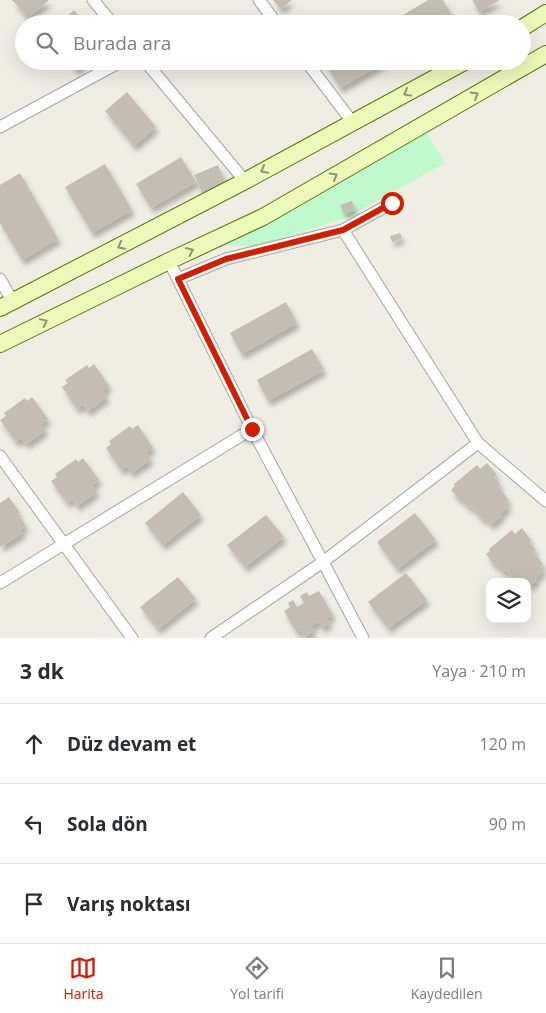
<!DOCTYPE html>
<html lang="tr">
<head>
<meta charset="utf-8">
<style>
  body { margin:0; font-family:"Open Sans",sans-serif; background:#f7f7f7; color:#2b2b33 }
  .controls { position:absolute; right:15px; bottom:15px; display:grid; overflow:hidden; border-radius:10px; box-shadow:0 5px 20px #0002 }
  .controls button { width:45px; height:45px; display:grid; place-items:center; padding:0; border:0; border-bottom:1px solid #e1e1e2; background:#fff; color:#2b2b33; font:25px sans-serif }
  .stop { position:absolute; width:15px; height:15px; margin:-11px; border:4px solid #cd2000; border-radius:50%; background:#fff }
  .stop.end { background:#cd2000; border-color:#fff; box-shadow:0 1px 5px #0008 }
  .list { margin:0; padding:0; list-style:none }
  h2 { display:flex; justify-content:space-between; align-items:center; height:65px; margin:0; padding:0 20px; font-size:21px }
  h2 small { font-size:16px; font-weight:400; color:#7c7c81 }
  .list li { display:grid; grid-template-columns:32px 1fr auto; gap:15px; align-items:center; box-sizing:border-box; height:80px; padding:0 20px; border-top:1px solid #e1e1e2 }
  .list b { display:block; font-size:19px; white-space:nowrap }
  .list em { font-size:16px; font-style:normal; color:#7c7c81 }
  .icon { flex:none; width:28px; height:28px; fill:none; stroke:currentColor; stroke-width:2; stroke-linecap:round; stroke-linejoin:round }
  .map { position:relative; flex:none; width:546px; height:638px; overflow:hidden }
  .search { position:absolute; background:#fff; box-shadow:0 5px 20px #0002; left:15px; right:15px; top:15px; height:55px; display:flex; align-items:center; gap:12px; box-sizing:border-box; padding:0 18px; border-radius:28px; color:#7c7c81; font-size:19px }
  .sheet { height:305px; background:#fff }
  nav { display:flex; justify-content:space-around; align-items:center; box-sizing:border-box; height:70px; border-top:1px solid #e1e1e2; background:#fff; font-size:14px; color:#7c7c81 }
  nav a { display:grid; justify-items:center; gap:2px }
  nav .on { color:#cd2000 }
  .map>svg:first-child { display:block }
</style>
</head>
<body>
<div class="map">
<svg width="546" height="638" viewBox="0 0 546 638">
  <defs>
    <filter id="shadow"><feDropShadow dx="3" dy="5.5" stdDeviation="2.5" flood-color="#0004"/></filter>
  </defs>
  <rect width="100%" height="100%" fill="#efede4"/>
  <!-- park -->
  <path fill="#c1f9ce" d="M427,133L445,163L348,217L257,246H224Z"/>
  <!-- building -->
  <path fill="#c4bdb4" filter="url(#shadow)" d="M12,0H49L28,18Z
    M273,0H292L281,9Z
    M428,0H443L457,24H395L393,21Z
    M472,0H500L479,12Z
    M74,10L86,24H59Z
    M69,61H86L76,70Z
    M324,61H387L340,88Z
    M127,92L156,127L134,146L105,111Z
    M181,157L196,182L151,208L136,184Z
    M105,164L132,210L92,233L65,187Z
    M218,165L226,184L203,194L194,175Z
    M20,173L58,239L22,260L0,223V185Z
    M352,201L355,210L344,214L340,205Z
    M400,233L402,238L392,242L390,236Z
    M286,302L297,323L242,354L230,333Z
    M312,349L324,370L268,401L257,380Z
    M94,364L109,386L103,391L107,397L88,411L83,405L77,409L62,387L68,383L65,380L87,365L89,368Z
    M32,397L48,419L41,424L46,430L26,444L21,438L16,442L0,420L6,416L4,413L25,398L27,401Z
    M138,425L153,448L146,452L151,459L131,473L127,466L121,470L106,448L111,444L109,441L130,426L132,429Z
    M83,458L99,480L92,485L97,492L77,506L72,499L67,503L51,481L57,477L55,474L76,459L78,462Z
    M487,463L497,475L494,477L501,485L498,487L509,500L505,502L509,506L500,514L502,516L490,525L485,518L483,520L471,506L468,507L461,499L460,500L451,490L455,486L454,484L477,465L480,469Z
    M183,492L201,515L163,545L145,523Z
    M9,497L20,513L18,514L26,526L20,530L23,533L0,547V503Z
    M415,513L436,540L397,569L377,542Z
    M266,515L284,537L245,567L227,545Z
    M522,528L531,540L529,542L536,550L533,552L543,564L540,567L544,571L535,578L537,580L527,588V582H515L506,570L503,572L496,564L494,565L486,554L490,551L489,549L512,530L515,534Z
    M406,573L427,600L388,628L368,602Z
    M178,577L196,599L158,629L140,607Z
    M319,591L333,615L327,618L330,623L322,628L319,622L311,626L314,631L305,637L301,631L297,633L284,611L290,607L288,603L293,600L297,607L304,603L300,596L307,592L309,596Z"/>
  <g fill="none" stroke-linecap="round" stroke-linejoin="round">
    <defs>
      <path id="street" d="M93,0L113,24
        M259,0L277,24
        M145,61L245,181
        M306,61L353,123
        M0,127L122,61
        M343,230L478,443L546,501
        M169,261L252,429L323,562L478,443
        M0,279L13,302
        M178,279L226,259L343,230L392,203
        M0,456L132,638
        M0,583L252,429
        M211,638L323,562L363,638"/>
      <path id="secondary" d="M522,28L546,13
        M0,308L245,181L466,61
        M0,344L169,261L263,217L546,54"/>
    </defs>
    <!-- street casing -->
    <use href="#street" stroke="#a5a5a5" stroke-width="13"/>
    <!-- secondary casing -->
    <use href="#secondary" stroke="#587605" stroke-width="18"/>
    <!-- street -->
    <use href="#street" stroke="#fff" stroke-width="11"/>
    <!-- secondary -->
    <use href="#secondary" stroke="#ecf9b8" stroke-width="16"/>
  </g>
  <!-- one-way arrows -->
  <defs><path id="oneway-chevron" d="M-2-3.5L2.5 0L-2 3.5" fill="none" stroke-width="1.6" stroke-linecap="round" stroke-linejoin="round" transform="scale(1.25)"/></defs>
  <g stroke="#8f9673">
    <use href="#oneway-chevron" transform="translate(407 93) rotate(151)"/>
    <use href="#oneway-chevron" transform="translate(475 95) rotate(-30)"/>
    <use href="#oneway-chevron" transform="translate(264 170) rotate(152)"/>
    <use href="#oneway-chevron" transform="translate(334 176) rotate(-30)"/>
    <use href="#oneway-chevron" transform="translate(121 246) rotate(152)"/>
    <use href="#oneway-chevron" transform="translate(190 251) rotate(-25)"/>
    <use href="#oneway-chevron" transform="translate(44 322) rotate(-26)"/>
  </g>
  <g fill="none" stroke-linecap="round" stroke-linejoin="round">
    <!-- route -->
    <path stroke="#cd2000" stroke-width="6" d="M252,429L178,279L226,259L343,230L392,203"/>
  </g>
</svg>
<div class="controls">
<button><svg class="icon" aria-label="layers" viewBox="0 0 24 24"><path d="M12 4l9 5-9 5-9-5zM3 14l9 5 9-5"/></svg></button>
</div>
<div class="stop" style="left:392px;top:203px"></div>
<div class="stop end" style="left:252px;top:429px"></div>
<div class="search"><svg class="icon" aria-label="search" viewBox="0 0 24 24"><circle cx="10" cy="10" r="6"/><path d="M15 15l6 6"/></svg>Burada ara</div>
</div>
<section class="sheet">
<h2>3 dk<small>Yaya · 210 m</small></h2>
<ul class="list">
<li><svg class="icon" aria-label="ahead" viewBox="0 0 24 24"><path d="M12 20V5M6 11l6-6 6 6"/></svg><div><b>Düz devam et</b></div><em>120 m</em></li>
<li><svg class="icon" aria-label="left" viewBox="0 0 24 24"><path d="M17 20v-9H6M10 6l-5 5 5 5"/></svg><div><b>Sola dön</b></div><em>90 m</em></li>
<li><svg class="icon" aria-label="arrive" viewBox="0 0 24 24"><path d="M6 21V4h12l-3 4 3 4H6"/></svg><div><b>Varış noktası</b></div></li>
</ul>
</section>
<nav>
<a class="on"><svg class="icon" aria-label="map" viewBox="0 0 24 24"><path d="M3 6l6-2 6 2 6-2v14l-6 2-6-2-6 2zM9 4v14M15 6v14"/></svg>Harita</a>
<a><svg class="icon" aria-label="directions" viewBox="0 0 24 24"><path d="M12 3l9 9-9 9-9-9zM9 14v-3h6M13 9l2 2-2 2"/></svg>Yol tarifi</a>
<a><svg class="icon" aria-label="saved" viewBox="0 0 24 24"><path d="M7 4h10v16l-5-4-5 4z"/></svg>Kaydedilen</a>
</nav>
</body>
</html>
